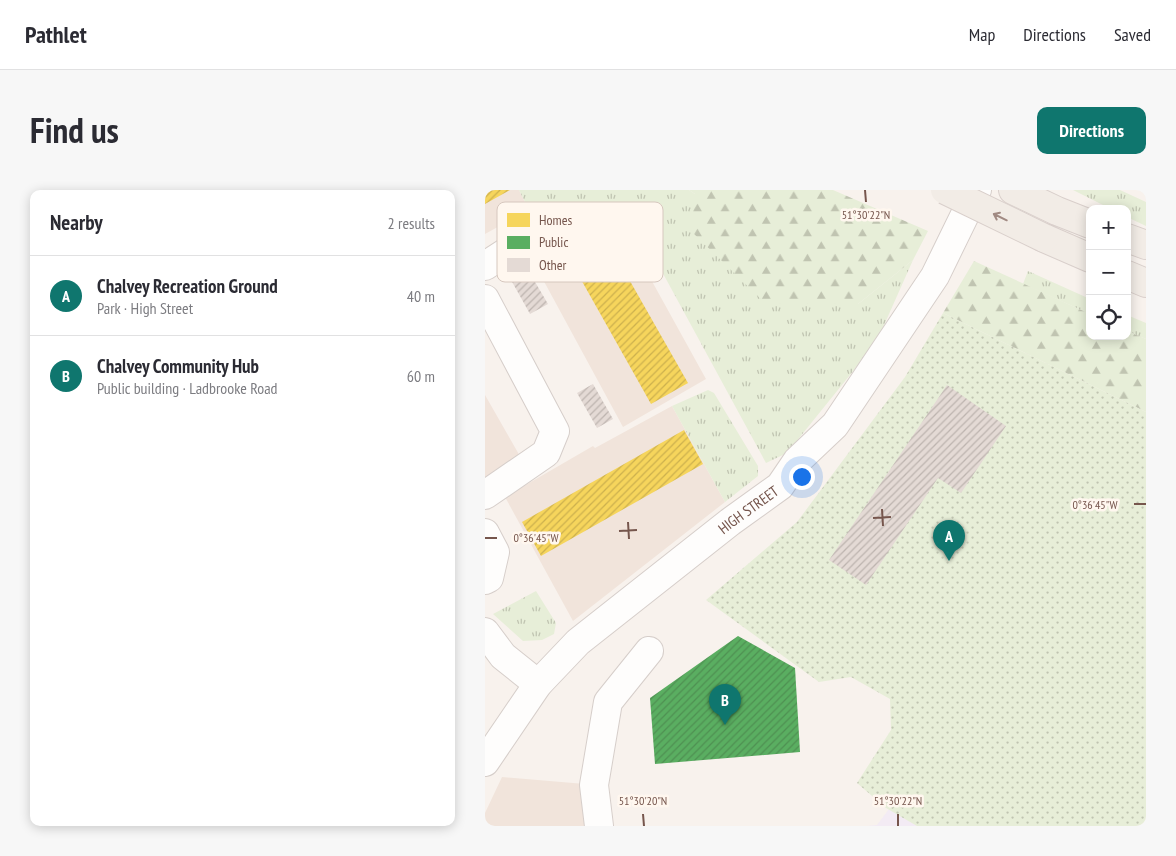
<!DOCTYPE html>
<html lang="en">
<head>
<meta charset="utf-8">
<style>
  body { margin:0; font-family:"PT Sans Narrow",sans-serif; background:#f7f7f7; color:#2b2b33 }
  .controls { position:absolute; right:15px; top:15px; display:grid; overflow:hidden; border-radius:10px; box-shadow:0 2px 12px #0003 }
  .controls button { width:45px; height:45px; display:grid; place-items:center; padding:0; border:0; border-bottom:1px solid #e1e1e2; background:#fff; color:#2b2b33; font:25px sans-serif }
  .you { position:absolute; left:316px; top:286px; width:18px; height:18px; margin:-12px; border:4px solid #fff; border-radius:50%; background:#1a73e8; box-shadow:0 0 0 8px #1a73e833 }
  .badge { display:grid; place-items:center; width:32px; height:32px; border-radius:50%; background:#0f766e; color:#fff; font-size:16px; font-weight:700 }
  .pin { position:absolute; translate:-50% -41px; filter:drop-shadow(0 1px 2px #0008) }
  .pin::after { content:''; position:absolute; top:26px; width:18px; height:15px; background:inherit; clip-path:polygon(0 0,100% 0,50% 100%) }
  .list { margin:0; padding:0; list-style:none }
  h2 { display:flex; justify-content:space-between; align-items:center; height:65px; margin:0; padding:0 20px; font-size:21px }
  h2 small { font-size:16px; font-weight:400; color:#7c7c81 }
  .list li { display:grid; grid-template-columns:32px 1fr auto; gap:15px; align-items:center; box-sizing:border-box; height:80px; padding:0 20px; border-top:1px solid #e1e1e2 }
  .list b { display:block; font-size:19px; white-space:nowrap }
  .list p { margin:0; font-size:16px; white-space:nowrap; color:#7c7c81 }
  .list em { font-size:16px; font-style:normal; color:#7c7c81 }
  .icon { flex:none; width:28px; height:28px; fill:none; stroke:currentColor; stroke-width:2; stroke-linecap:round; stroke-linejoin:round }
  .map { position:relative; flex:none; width:661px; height:636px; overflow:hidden; border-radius:10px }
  header { display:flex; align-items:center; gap:30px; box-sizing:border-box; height:70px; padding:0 25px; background:#fff; border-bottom:1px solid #e1e1e2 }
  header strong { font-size:24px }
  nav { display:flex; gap:28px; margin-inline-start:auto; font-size:18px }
  .intro { display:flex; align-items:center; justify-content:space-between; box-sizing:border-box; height:120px; padding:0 30px }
  h1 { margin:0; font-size:35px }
  .button { padding:12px 22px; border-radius:10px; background:#0f766e; color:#fff; font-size:18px; font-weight:700 }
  main { display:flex; gap:30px; padding:0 30px }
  aside { flex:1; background:#fff; border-radius:10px; box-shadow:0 2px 12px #0003 }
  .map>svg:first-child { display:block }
</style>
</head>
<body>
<header>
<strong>Pathlet</strong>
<nav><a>Map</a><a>Directions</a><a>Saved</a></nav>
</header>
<div class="intro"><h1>Find us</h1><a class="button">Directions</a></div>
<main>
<aside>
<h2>Nearby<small>2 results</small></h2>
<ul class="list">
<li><span class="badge">A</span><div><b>Chalvey Recreation Ground</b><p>Park · High Street</p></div><em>40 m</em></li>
<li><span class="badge">B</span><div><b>Chalvey Community Hub</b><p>Public building · Ladbrooke Road</p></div><em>60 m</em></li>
</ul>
</aside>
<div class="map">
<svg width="661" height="636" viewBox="0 0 661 636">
  <defs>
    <pattern id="grass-tufts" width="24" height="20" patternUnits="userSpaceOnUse" patternTransform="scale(1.25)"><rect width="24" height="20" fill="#e7eed8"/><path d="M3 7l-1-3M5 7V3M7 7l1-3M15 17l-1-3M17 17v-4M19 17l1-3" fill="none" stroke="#c0c4b1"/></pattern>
    <pattern id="forest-firs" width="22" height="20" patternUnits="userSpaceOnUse" patternTransform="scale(1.25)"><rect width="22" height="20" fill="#e7eed8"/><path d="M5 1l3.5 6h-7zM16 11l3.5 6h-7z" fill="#c0c4b1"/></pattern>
    <pattern id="park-dots" width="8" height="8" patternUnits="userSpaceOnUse" patternTransform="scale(1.25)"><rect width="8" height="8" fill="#e7eed8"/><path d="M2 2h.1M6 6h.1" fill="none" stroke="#c0c4b1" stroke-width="1.8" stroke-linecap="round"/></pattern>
    <pattern id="homes-hatch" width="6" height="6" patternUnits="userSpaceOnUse" patternTransform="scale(1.25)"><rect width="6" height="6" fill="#f6d55c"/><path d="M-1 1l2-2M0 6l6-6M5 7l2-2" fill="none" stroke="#ccb04e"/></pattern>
    <pattern id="public-hatch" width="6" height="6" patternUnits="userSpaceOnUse" patternTransform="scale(1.25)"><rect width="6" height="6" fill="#5aae61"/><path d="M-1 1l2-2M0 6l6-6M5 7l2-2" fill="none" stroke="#4f9052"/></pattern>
    <pattern id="building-hatch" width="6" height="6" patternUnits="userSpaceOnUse" patternTransform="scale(1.25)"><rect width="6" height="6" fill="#e4dad5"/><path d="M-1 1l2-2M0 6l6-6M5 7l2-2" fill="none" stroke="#bdb4af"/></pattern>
  </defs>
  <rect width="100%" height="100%" fill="#f8f2ed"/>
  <!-- residential -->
  <path fill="#f1e4db" d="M0,0H34L44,20L0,44Z
    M132,28L221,189L138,237L49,73Z
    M0,205L36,268L0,289Z
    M187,216L240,312L88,431L20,307L108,256L110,258Z
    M17,587L100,594L104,636H0V623Z"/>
  <!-- education -->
  <path fill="#f3ebf4" d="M404,619L432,636H382L392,635Z"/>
  <!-- grass -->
  <path fill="url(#grass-tufts)" d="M34,0H204L373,114L428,70L396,142L369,180L302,263L281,273L144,21L88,52L76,28L64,35L51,15L44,20Z
    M588,0H635L661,12V36L642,27V19H626Z
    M543,81L605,109V124L538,94Z
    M642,125L661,133V149L642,141Z
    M223,200L229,203L273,276V286L240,312L187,216Z
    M51,401L71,433L69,444L57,450L38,451L8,424Z"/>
  <!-- forest -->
  <path fill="url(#forest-firs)" d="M204,0H348L443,41L428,70L373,114H281L206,41L210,4Z
    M489,71L605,124V146H642V141L661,149V222L458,123Z"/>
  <!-- park -->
  <path fill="url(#park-dots)" d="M458,123L661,222V636H432L401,618L372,593L406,540L405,509L366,487L334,492L221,410L312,332L420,187Z"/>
  <!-- homes -->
  <path fill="url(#homes-hatch)" d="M0,0H25L0,14Z
    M112,33L203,193L166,214L76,54Z
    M199,240L218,274L56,366L37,332Z"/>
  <!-- public -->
  <path fill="url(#public-hatch)" d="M253,446L310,478L315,562L170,574L165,508Z"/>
  <!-- building -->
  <path fill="url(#building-hatch)" d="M43,80L63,114L45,124L26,90Z
    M108,194L128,229L112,238L92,203Z
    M462,195L521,236L476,303L453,288L381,395L344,370Z"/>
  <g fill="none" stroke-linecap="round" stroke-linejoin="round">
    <defs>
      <g id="street">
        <path d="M0,76L43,48"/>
        <path d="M0,109L70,241L61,263L0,305"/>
        <path d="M0,343L10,362L4,388L0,390"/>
        <path d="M0,442L18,466L53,494"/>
        <path id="s1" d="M0,572L53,494L93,452L245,332L295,296L312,271L350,235L450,86L492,0"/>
        <path d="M114,636L109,595L123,512L164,461"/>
      </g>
      <path id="primary" d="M528,0L572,21L605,34
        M559,48L605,68
        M642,48L661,55
        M642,85L661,93"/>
    </defs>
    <!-- street casing -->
    <use href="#street" stroke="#d6ceca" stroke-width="30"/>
    <!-- primary casing -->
    <use href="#primary" stroke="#d9cfcb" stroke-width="30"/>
    <!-- street -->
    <use href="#street" stroke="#fefdfc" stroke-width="28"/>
    <!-- primary -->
    <use href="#primary" stroke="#f2ece6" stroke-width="28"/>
    <defs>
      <path id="primary-bridge" d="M460,0L559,48"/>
    </defs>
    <!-- primary-bridge casing -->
    <use href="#primary-bridge" stroke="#d9cfcb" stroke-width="30" stroke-linecap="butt"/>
    <!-- primary-bridge -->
    <use href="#primary-bridge" stroke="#f2ece6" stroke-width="28"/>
  </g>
  <!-- one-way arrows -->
  <defs><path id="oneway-shaft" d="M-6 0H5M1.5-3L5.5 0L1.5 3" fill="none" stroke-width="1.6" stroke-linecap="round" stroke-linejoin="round" transform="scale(1.25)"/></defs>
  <use stroke="#a18a83" href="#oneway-shaft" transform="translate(515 27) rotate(-154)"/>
  <!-- ticks -->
  <path fill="none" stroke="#76564d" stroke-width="2" d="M380,0L381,12M649,314H661M397,319L398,336M388,328L406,327M143,332L144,349M134,341L152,340M0,348H12M158,624L159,636M413,624V636"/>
  <g text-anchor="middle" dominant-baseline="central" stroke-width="5" stroke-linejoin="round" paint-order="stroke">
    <!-- street labels -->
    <g font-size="15" fill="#76564d" stroke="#fff7ef">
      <text stroke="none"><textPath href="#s1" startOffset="368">HIGH STREET</textPath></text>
    </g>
  </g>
  <!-- legend -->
  <rect x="12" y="12" width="166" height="80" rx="8" fill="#fff7ef" stroke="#d6c7be" stroke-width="1"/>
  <rect x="22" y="23" width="23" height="14" fill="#f6d55c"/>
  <rect x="22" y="46" width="23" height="13" fill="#5aae61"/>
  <rect x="22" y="68" width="23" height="14" fill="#e4dad5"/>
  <g font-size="14" fill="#76564d">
    <text x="54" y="35">Homes</text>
    <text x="54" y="57">Public</text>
    <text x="54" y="80">Other</text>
  </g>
  <g font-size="12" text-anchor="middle" fill="#76564d" stroke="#fff7ef" stroke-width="5" stroke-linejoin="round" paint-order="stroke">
    <text x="381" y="29">51°30'22"N</text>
    <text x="610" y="319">0°36'45"W</text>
    <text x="51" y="352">0°36'45"W</text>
    <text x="158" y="615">51°30'20"N</text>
    <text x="413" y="615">51°30'22"N</text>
  </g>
</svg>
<div class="controls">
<button>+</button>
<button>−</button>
<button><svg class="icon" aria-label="locate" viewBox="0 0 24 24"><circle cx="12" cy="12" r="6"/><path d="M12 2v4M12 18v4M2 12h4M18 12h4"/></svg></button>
</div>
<div class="you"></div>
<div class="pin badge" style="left:464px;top:371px">A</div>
<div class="pin badge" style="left:240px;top:535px">B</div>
</div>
</main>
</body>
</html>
